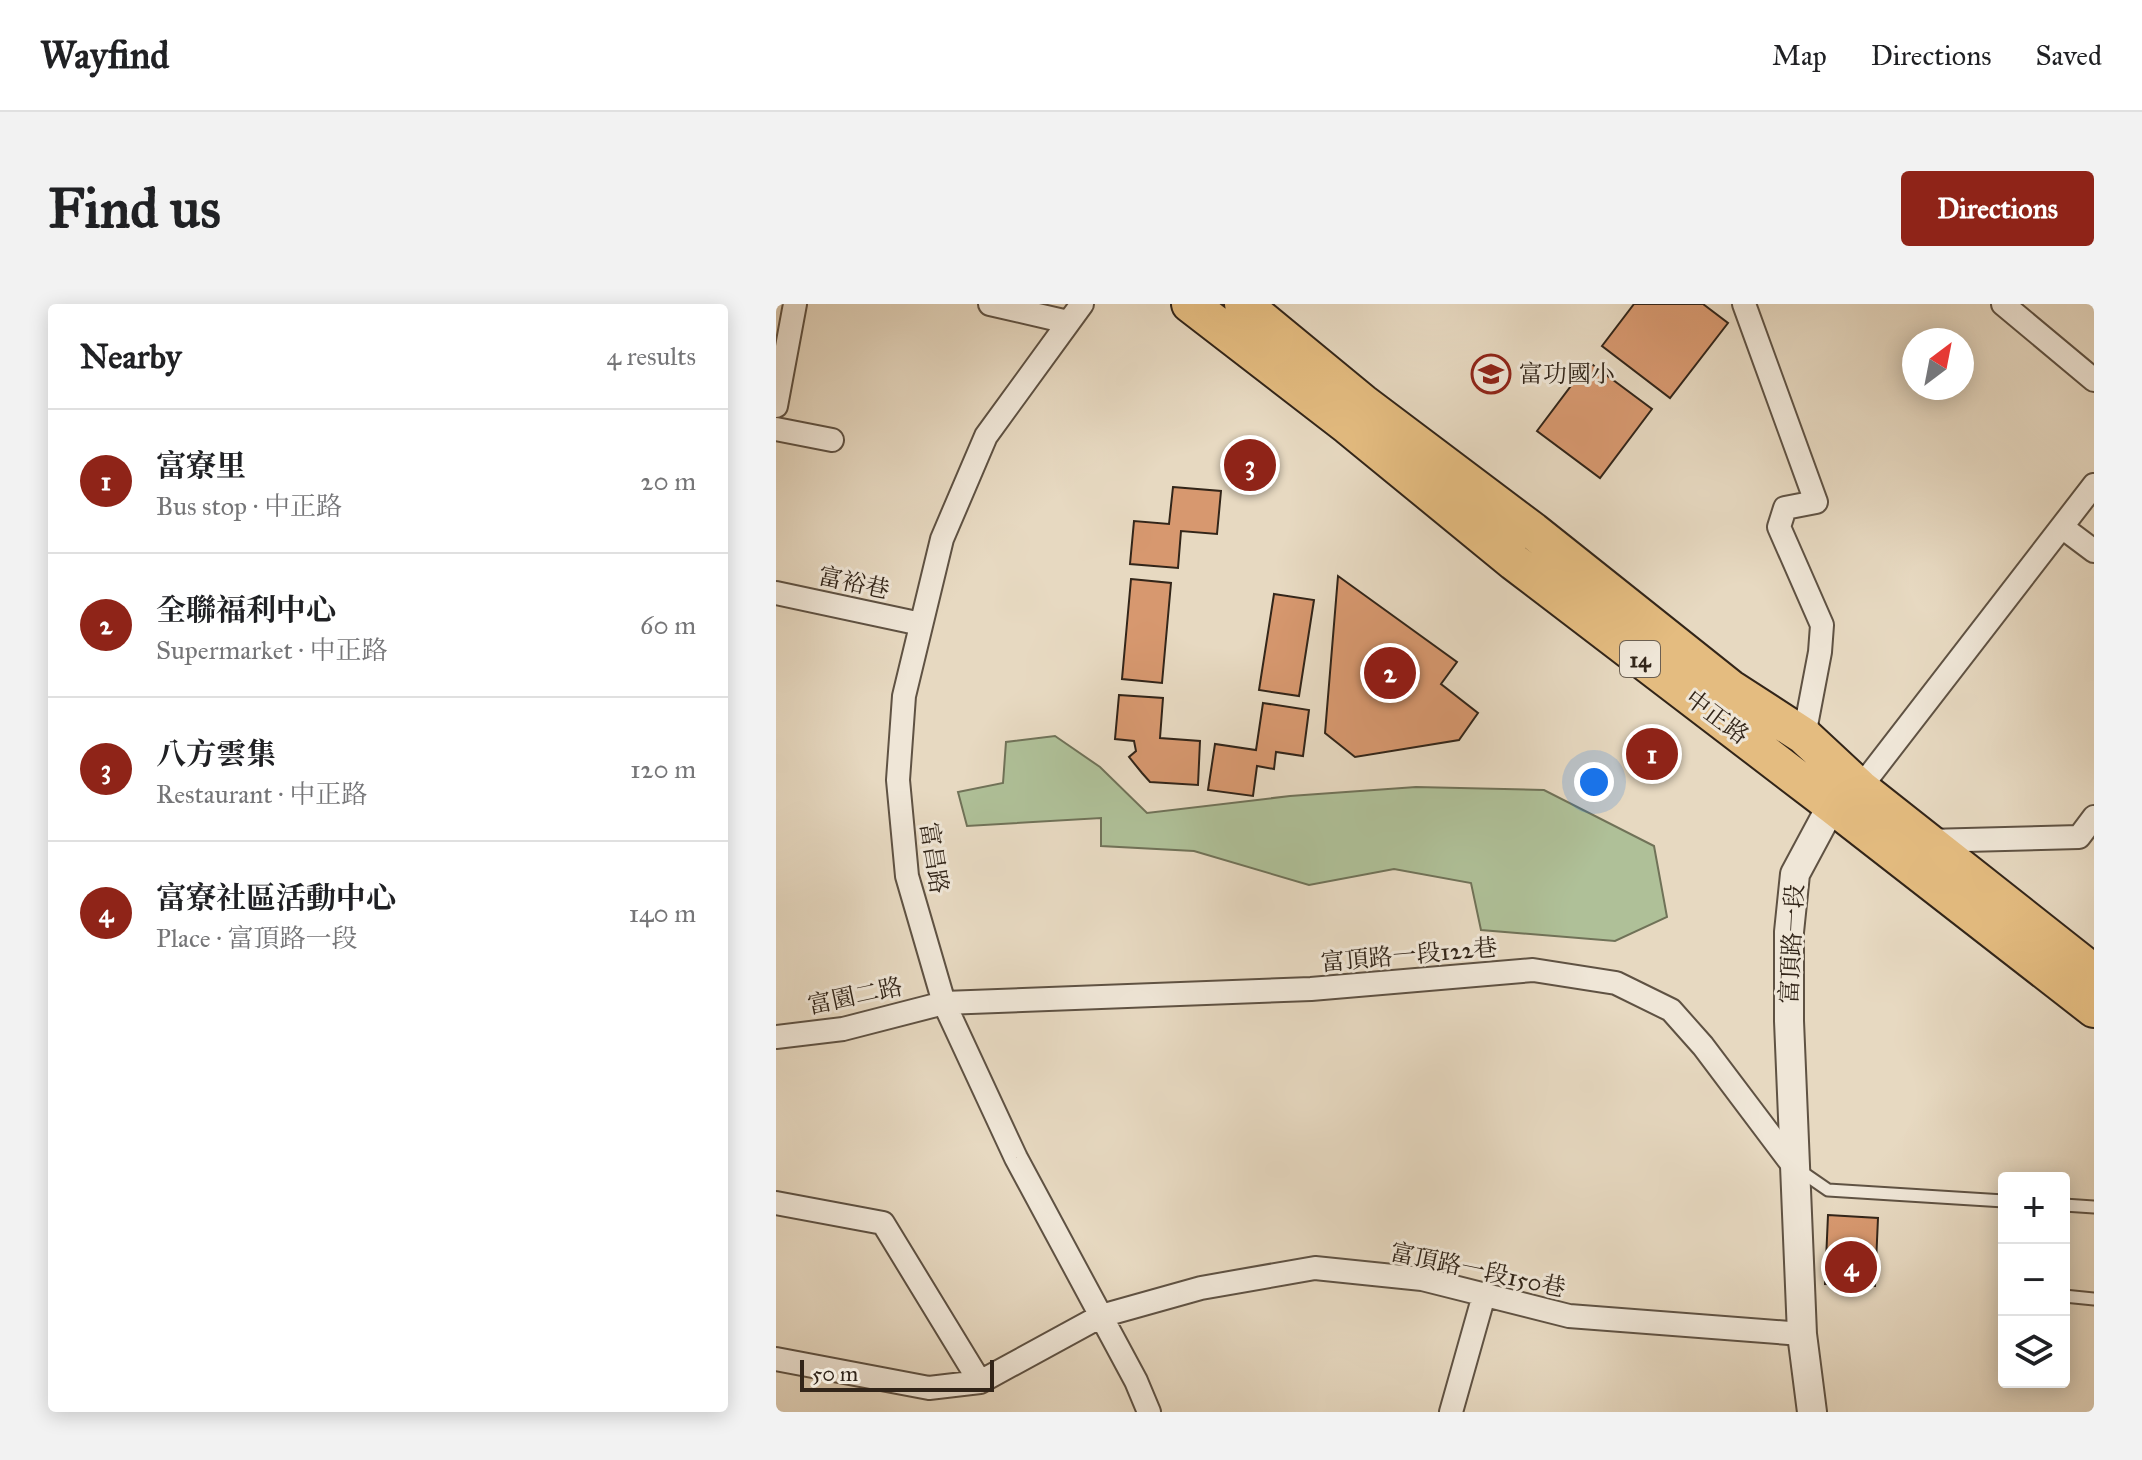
<!DOCTYPE html>
<html lang="en">
<head>
<meta charset="utf-8">
<style>
  body { margin:0; font-family:"IM FELL Great Primer","Noto Serif TC",serif; background:#f2f2f2; color:#202124 }
  .controls { position:absolute; right:24px; bottom:24px; display:grid; overflow:hidden; border-radius:8px; box-shadow:0 4px 20px #0003 }
  .controls button { width:72px; height:72px; display:grid; place-items:center; padding:0; border:0; border-bottom:2px solid #e0e0e0; background:#fff; color:#202124; font:40px sans-serif }
  .compass { position:absolute; left:1126px; top:24px; width:72px; height:72px; border-radius:50%; background:#fff; box-shadow:0 4px 20px #0003; rotate:32deg }
  .scale { position:absolute; left:24px; bottom:20px; width:194px; box-sizing:border-box; padding-left:8px; border:4px solid #322519; border-top:0; font-size:22px; line-height:28px; white-space:nowrap; color:#322519; -webkit-text-stroke:6px #efe6d7; paint-order:stroke }
  .you { position:absolute; left:818px; top:478px; width:28px; height:28px; margin:-20px; border:6px solid #fff; border-radius:50%; background:#1a73e8; box-shadow:0 0 0 12px #1a73e833 }
  .badge { display:grid; place-items:center; width:52px; height:52px; border-radius:50%; background:#8f2418; color:#fff; font-size:26px; font-weight:700 }
  .pin { position:absolute; translate:-50% -50%; border:4px solid #fff; box-shadow:0 2px 8px #0006 }
  .list { margin:0; padding:0; list-style:none }
  h2 { display:flex; justify-content:space-between; align-items:center; height:104px; margin:0; padding:0 32px; font-size:34px }
  h2 small { font-size:26px; font-weight:400; color:#757577 }
  .list li { display:grid; grid-template-columns:52px 1fr auto; gap:24px; align-items:center; box-sizing:border-box; height:144px; padding:0 32px; border-top:2px solid #e0e0e0 }
  .list b { display:block; font-size:30px; white-space:nowrap }
  .list p { margin:0; font-size:26px; white-space:nowrap; color:#757577 }
  .list em { font-size:26px; font-style:normal; color:#757577 }
  .icon { flex:none; width:44px; height:44px; fill:none; stroke:currentColor; stroke-width:2; stroke-linecap:round; stroke-linejoin:round }
  .map { position:relative; flex:none; width:1318px; height:1108px; overflow:hidden; border-radius:8px }
  header { display:flex; align-items:center; gap:48px; box-sizing:border-box; height:112px; padding:0 40px; background:#fff; border-bottom:2px solid #e0e0e0 }
  header strong { font-size:38px }
  nav { display:flex; gap:44px; margin-inline-start:auto; font-size:28px }
  .intro { display:flex; align-items:center; justify-content:space-between; box-sizing:border-box; height:192px; padding:0 48px }
  h1 { margin:0; font-size:56px }
  .button { padding:20px 36px; border-radius:8px; background:#8f2418; color:#fff; font-size:28px; font-weight:700 }
  main { display:flex; gap:48px; padding:0 48px }
  aside { flex:1; background:#fff; border-radius:8px; box-shadow:0 4px 20px #0003 }
  .map>svg:first-child { display:block }
</style>
</head>
<body>
<header>
<strong>Wayfind</strong>
<nav><a>Map</a><a>Directions</a><a>Saved</a></nav>
</header>
<div class="intro"><h1>Find us</h1><a class="button">Directions</a></div>
<main>
<aside>
<h2>Nearby<small>4 results</small></h2>
<ul class="list">
<li><span class="badge">1</span><div><b>富寮里</b><p>Bus stop · 中正路</p></div><em>20 m</em></li>
<li><span class="badge">2</span><div><b>全聯福利中心</b><p>Supermarket · 中正路</p></div><em>60 m</em></li>
<li><span class="badge">3</span><div><b>八方雲集</b><p>Restaurant · 中正路</p></div><em>120 m</em></li>
<li><span class="badge">4</span><div><b>富寮社區活動中心</b><p>Place · 富頂路一段</p></div><em>140 m</em></li>
</ul>
</aside>
<div class="map">
<svg width="1318" height="1108" viewBox="0 0 1318 1108">
  <rect width="100%" height="100%" fill="#e7d9c1"/>
  <filter id="stains"><feTurbulence type="fractalNoise" baseFrequency=".0025" numOctaves="4"/><feColorMatrix values="0 0 0 0 .2 0 0 0 0 .09 0 0 0 0 .02 0 0 0 .5 -.17"/></filter>
  <radialGradient id="worn" r=".72"><stop offset=".6" stop-color="#630" stop-opacity="0"/><stop offset="1" stop-color="#630" stop-opacity=".3"/></radialGradient>
  <!-- green -->
  <path fill="#afc098" stroke="#707258" stroke-width="2" d="M279,432L324,463L371,509L514,492L640,483L768,486L878,542L891,613L839,637L705,626L695,579L618,565L533,581L418,547L325,542V514L191,522L182,488L227,479L230,438Z"/>
  <!-- building -->
  <path fill="#d7986f" stroke="#322519" stroke-width="2" d="M858,0H927L952,19L894,94L826,42Z
    M813,58L876,105L824,174L761,127Z
    M397,183L445,187L441,230L405,227L402,264L354,260L358,217L393,220Z
    M562,272L681,358L665,380L702,409L683,436L579,453L549,429Z
    M355,275L395,279L386,379L346,375Z
    M498,290L538,296L523,392L483,386Z
    M343,391L387,394L384,434L424,437L422,481L374,478L366,469L353,453L360,447L358,437L339,435Z
    M487,399L533,406L527,452L500,448L498,465L481,462L477,492L432,486L439,440L480,446Z
    M1052,911L1102,914L1099,982L1049,980Z"/>
  <g fill="none" stroke-linecap="round" stroke-linejoin="round">
    <defs>
      <path id="service" d="M1023,866L1052,886L1228,897
        M1288,901L1318,903
        M1288,992L1318,995"/>
      <path id="minor" d="M214,0L292,18
        M306,0L210,132L166,235L128,392L122,476L131,572L168,699L240,854L360,1077L373,1108
        M968,0L1040,198L1009,204L1003,223L1046,321L1044,348L1028,432
        M1227,0L1318,76
        M0,102L19,0
        M0,125L56,136
        M1286,223L1318,247
        M0,289L145,320
        M1074,490L1084,484L1318,181
        M1151,537L1303,533L1318,513
        M0,733L67,725L168,699L535,685L757,666L840,679L895,706L927,742L1019,864
        M0,899L107,919L204,1078
        M0,1055L153,1084L204,1078L325,1012L425,984L539,964L646,975L793,1012L1026,1030
        M675,1108L708,991"/>
      <path id="tertiary" d="M1036,1108L1026,1030L1013,717V628L1019,570L1056,501"/>
      <path id="primary" d="M414,0L572,122L738,258L1056,501L1318,705
        M467,0L587,99L757,227L954,384L1028,432L1084,484L1318,669"/>
    </defs>
    <!-- service casing -->
    <use href="#service" stroke="#5f5243" stroke-width="15"/>
    <!-- minor casing -->
    <use href="#minor" stroke="#5f5243" stroke-width="26"/>
    <!-- tertiary casing -->
    <use href="#tertiary" stroke="#5f5243" stroke-width="32"/>
    <!-- primary casing -->
    <use href="#primary" stroke="#322519" stroke-width="40"/>
    <!-- service -->
    <use href="#service" stroke="#efe6d7" stroke-width="11"/>
    <!-- minor -->
    <use href="#minor" stroke="#efe6d7" stroke-width="22"/>
    <!-- tertiary -->
    <use href="#tertiary" stroke="#efe6d7" stroke-width="28"/>
    <!-- primary -->
    <use href="#primary" stroke="#e4bc80" stroke-width="36"/>
  </g>
  <!-- icons -->
  <defs>
    <symbol id="school-ring" viewBox="-11 -11 22 22"><circle r="9.5" fill="#efe6d7" stroke="#8f2418" stroke-width="1.5"/><path d="M0-5L7-2L0 1L-7-2ZM-4 1L0 2.5L4 1V4Q0 6-4 4Z" fill="#8f2418"/></symbol>
  </defs>
  <g fill-rule="evenodd">
    <use href="#school-ring" x="693" y="48" width="44" height="44"/>
  </g>
  <g text-anchor="middle" dominant-baseline="central" stroke-width="6" stroke-linejoin="round" paint-order="stroke">
    <!-- shield labels -->
    <rect fill="#efe6d7" stroke="#6b5f52" stroke-width="2" x="844" y="337" width="40" height="36" rx="6"/>
    <g font-size="22" font-weight="bold" fill="#322519">
      <text x="864" y="355">14</text>
    </g>
    <!-- poi labels -->
    <g font-size="24" fill="#322519" stroke="#efe6d7" text-anchor="start">
      <text x="743" y="70">富功國小</text>
    </g>
    <!-- street labels -->
    <g font-size="24" fill="#322519" stroke="#efe6d7">
      <text transform="translate(78 279) rotate(12)">富裕巷</text>
      <text transform="translate(941 413) rotate(37)">中正路</text>
      <text transform="translate(158 554) rotate(81)">富昌路</text>
      <text transform="translate(1016 640) rotate(-87)">富頂路一段</text>
      <text transform="translate(633 651) rotate(-5)">富頂路一段122巷</text>
      <text transform="translate(79 692) rotate(-12)">富園二路</text>
      <text transform="translate(702 966) rotate(12)">富頂路一段150巷</text>
    </g>
  </g>
  <rect width="100%" height="100%" filter="url(#stains)"/>
  <rect width="100%" height="100%" fill="url(#worn)"/>
</svg>
<div class="controls">
<button>+</button>
<button>−</button>
<button><svg class="icon" aria-label="layers" viewBox="0 0 24 24"><path d="M12 4l9 5-9 5-9-5zM3 14l9 5 9-5"/></svg></button>
</div>
<svg class="compass" viewBox="-18 -18 36 36"><path d="M0-13l5 13h-10z" fill="#e53935"/><path d="M0 13l5-13h-10z" fill="#757577"/></svg>
<div class="scale">50 m</div>
<div class="you"></div>
<div class="pin badge" style="left:876px;top:450px">1</div>
<div class="pin badge" style="left:614px;top:369px">2</div>
<div class="pin badge" style="left:474px;top:161px">3</div>
<div class="pin badge" style="left:1075px;top:963px">4</div>
</div>
</main>
</body>
</html>
